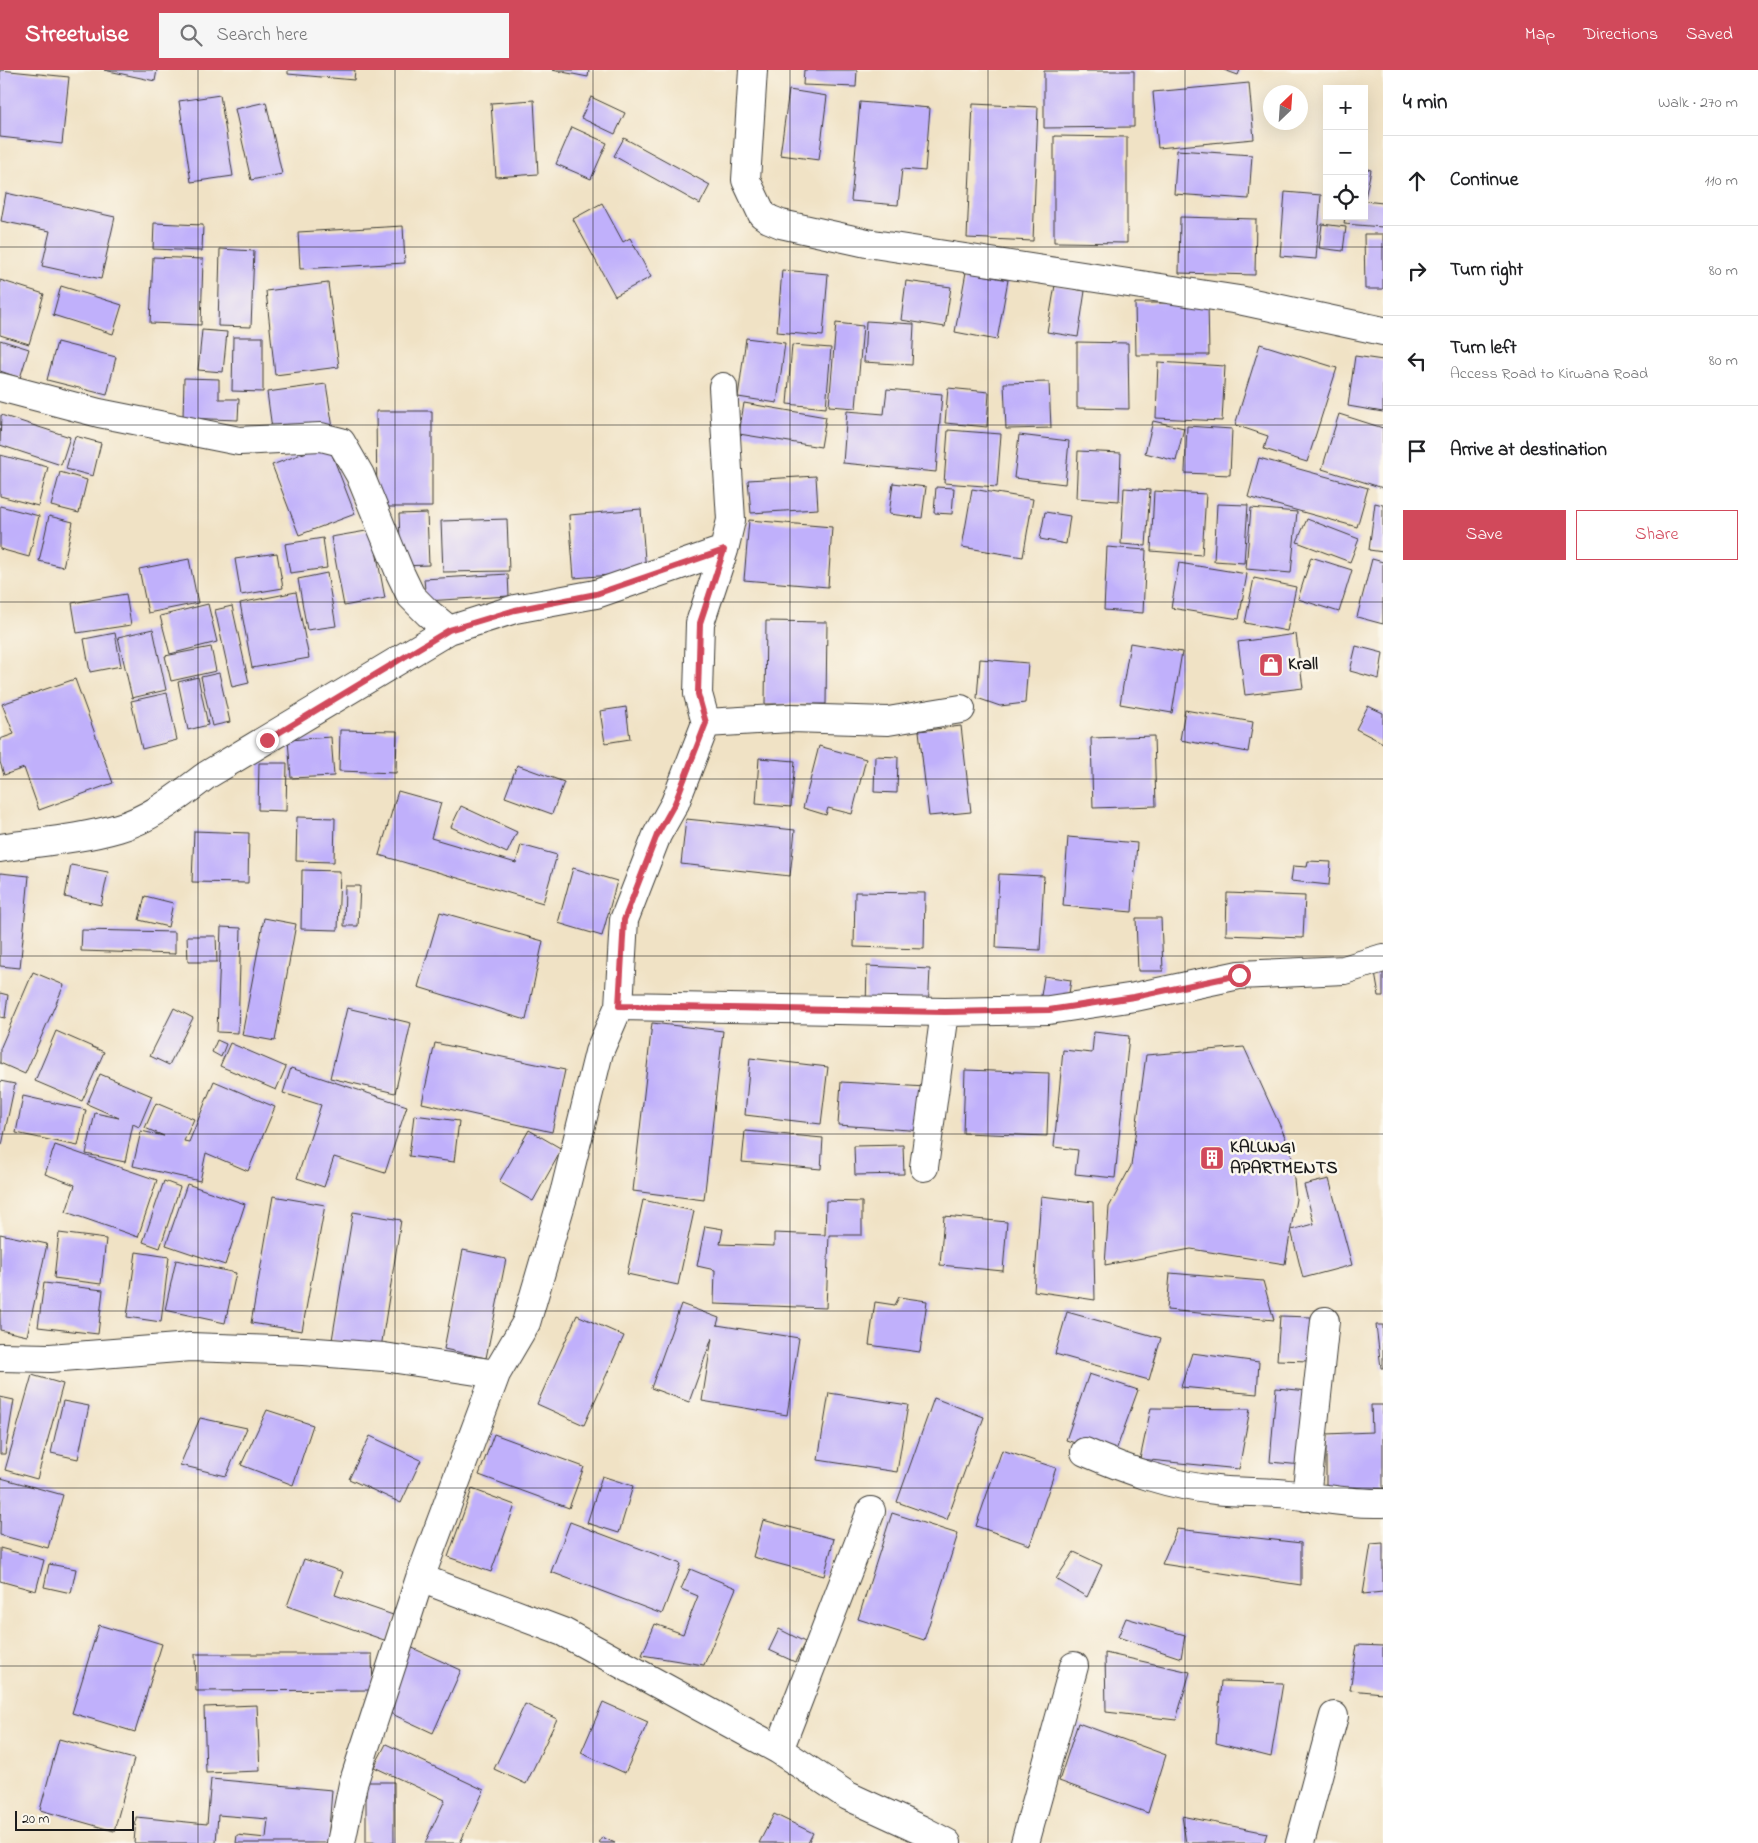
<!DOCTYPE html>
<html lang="en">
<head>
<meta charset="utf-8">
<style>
  body { margin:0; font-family:"Indie Flower",sans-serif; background:#f6f6f6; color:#202124 }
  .controls { position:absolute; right:15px; top:15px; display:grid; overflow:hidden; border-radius:0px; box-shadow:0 5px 20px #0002 }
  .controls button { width:45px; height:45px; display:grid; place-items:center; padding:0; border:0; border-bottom:1px solid #e0e0e0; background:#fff; color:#202124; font:25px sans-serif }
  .compass { position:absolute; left:1263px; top:15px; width:45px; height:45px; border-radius:50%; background:#fff; box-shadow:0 5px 20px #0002; rotate:25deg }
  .scale { position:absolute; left:15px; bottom:12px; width:119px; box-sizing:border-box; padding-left:5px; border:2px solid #1c1c1c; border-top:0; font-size:14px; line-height:18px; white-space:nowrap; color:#1c1c1c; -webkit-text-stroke:4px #fbf7ec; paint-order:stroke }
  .stop { position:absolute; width:15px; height:15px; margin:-11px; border:4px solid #d1495b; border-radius:50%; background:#fff }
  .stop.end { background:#d1495b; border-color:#fff; box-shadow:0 1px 5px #0008 }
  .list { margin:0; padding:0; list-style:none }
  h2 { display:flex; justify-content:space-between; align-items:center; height:65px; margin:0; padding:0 20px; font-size:21px }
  h2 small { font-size:16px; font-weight:400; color:#757577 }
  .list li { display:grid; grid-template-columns:32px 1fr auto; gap:15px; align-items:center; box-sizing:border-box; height:90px; padding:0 20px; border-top:1px solid #e0e0e0 }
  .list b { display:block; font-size:19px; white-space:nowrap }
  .list p { margin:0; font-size:16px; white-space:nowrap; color:#757577 }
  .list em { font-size:16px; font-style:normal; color:#757577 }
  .actions { display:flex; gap:10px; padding:15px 20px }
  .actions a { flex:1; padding:11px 0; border:1px solid #d1495b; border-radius:0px; text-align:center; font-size:18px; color:#d1495b }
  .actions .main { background:#d1495b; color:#fff }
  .icon { flex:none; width:28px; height:28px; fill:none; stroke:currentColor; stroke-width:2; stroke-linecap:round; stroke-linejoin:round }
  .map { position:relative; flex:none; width:1383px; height:1773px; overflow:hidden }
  header { display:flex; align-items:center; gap:30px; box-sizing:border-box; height:70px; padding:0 25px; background:#d1495b; color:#fff }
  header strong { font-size:24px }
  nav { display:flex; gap:28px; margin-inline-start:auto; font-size:18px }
  .search { width:350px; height:45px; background:#f6f6f6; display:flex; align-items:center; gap:12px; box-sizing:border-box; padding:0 18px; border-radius:0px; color:#757577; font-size:19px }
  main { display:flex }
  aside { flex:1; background:#fff }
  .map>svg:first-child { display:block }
</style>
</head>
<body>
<header>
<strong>Streetwise</strong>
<div class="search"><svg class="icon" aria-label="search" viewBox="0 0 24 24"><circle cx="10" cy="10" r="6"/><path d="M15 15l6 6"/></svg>Search here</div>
<nav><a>Map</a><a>Directions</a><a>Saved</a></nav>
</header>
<main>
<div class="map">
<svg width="1383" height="1773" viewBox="0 0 1383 1773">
  <rect width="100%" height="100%" fill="#fbf7ec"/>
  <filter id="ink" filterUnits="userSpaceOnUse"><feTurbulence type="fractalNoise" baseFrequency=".02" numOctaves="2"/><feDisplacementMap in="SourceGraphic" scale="10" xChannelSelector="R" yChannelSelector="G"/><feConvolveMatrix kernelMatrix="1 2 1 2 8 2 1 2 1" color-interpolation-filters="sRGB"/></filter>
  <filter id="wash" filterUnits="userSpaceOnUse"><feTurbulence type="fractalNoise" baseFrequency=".0096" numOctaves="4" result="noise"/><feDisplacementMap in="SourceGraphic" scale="20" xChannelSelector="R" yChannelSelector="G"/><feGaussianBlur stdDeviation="1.12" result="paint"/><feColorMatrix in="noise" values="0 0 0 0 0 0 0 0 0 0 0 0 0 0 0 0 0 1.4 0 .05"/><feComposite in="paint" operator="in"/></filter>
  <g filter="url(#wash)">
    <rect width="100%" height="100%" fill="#f0e2c5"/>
    <g id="blocks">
      <!-- building -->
      <path fill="#c0b0fb" d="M0,0L69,7L62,74L0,67Z
        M104,0H157L155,11Z
        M288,0H355L354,10L288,4Z
        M552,0H589L588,7Z
        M804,0H857L856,17L803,15Z
        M1224,0H1240L1238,5Z
        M1044,1H1134V57L1044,58Z
        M1249,13L1254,69L1158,78L1153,22Z
        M789,20L827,26L819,90L780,85Z
        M220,25L233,106L191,112L179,31Z
        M591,27L625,43L615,64L581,48Z
        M534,30L538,104L496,107L491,33Z
        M266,32L282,104L251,110L235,39Z
        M860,32L930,38L925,101L902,99L898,135L851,131Z
        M973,34L1038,37L1033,171L967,168Z
        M572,57L607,73L591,109L556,94Z
        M1054,66L1127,67V173L1054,172Z
        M624,68L710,115L700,134L614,86Z
        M1177,80L1252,85L1249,129L1174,124Z
        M1364,98L1371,100L1365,128H1364Z
        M1285,122L1321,125L1316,189L1280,186Z
        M6,123L115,147L101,209L42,196L50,161L1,151Z
        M1364,131L1383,133V157L1344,154L1345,146H1364Z
        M602,133L623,172L630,168L651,207L615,226L573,149Z
        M1180,147L1256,149L1255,205L1179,203Z
        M154,153L203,155L202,181L153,179Z
        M1322,154L1346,157L1343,181L1319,178Z
        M403,156L405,193L300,199L298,162Z
        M1364,164H1383V219H1365Z
        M220,179L254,181L251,257L218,256Z
        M153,187L203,189L201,255L150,253Z
        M782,200L828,204L823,266L777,262Z
        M966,202L1008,210L997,270L955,262Z
        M0,210L44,224L29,274L0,265Z
        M906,211L951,217L945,257L901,250Z
        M328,213L339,297L275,305L266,221Z
        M1055,215L1085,221L1078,267L1047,262Z
        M61,216L122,235L113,264L53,245Z
        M1135,233H1208L1209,285H1136Z
        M866,251L914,254L912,295L864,292Z
        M836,253L863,256L856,338L829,336Z
        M202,260L227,262L223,302L198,300Z
        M233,267H263V322L232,321Z
        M746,268L785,273L777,333L738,327Z
        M0,270L29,279L20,308L0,301Z
        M57,272L116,287L107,325L47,310Z
        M1077,272L1128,273L1129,339L1077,338Z
        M1260,274L1337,298L1307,392L1264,379L1268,366L1235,355Z
        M792,275L831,278L826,338L787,334Z
        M1355,286L1383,290V342L1348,336Z
        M1158,292L1225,296L1222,351L1156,348Z
        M184,308L219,309V329H239L238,350L183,348Z
        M1049,312L1051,358L1006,359L1004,313Z
        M326,314L333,358L273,366L267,322Z
        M948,318L989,322L987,357L945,353Z
        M887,319L942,324L936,402L843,393L847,341L884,344Z
        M744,333L826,347L821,377L739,364Z
        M376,341H432V437H377Z
        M1339,344L1383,358V418L1322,399Z
        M1,345L70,367L61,395L0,375Z
        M1153,351L1184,358L1176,391L1145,383Z
        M1187,356L1232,359L1230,405L1185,403Z
        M948,360L1001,364L997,417L944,413Z
        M1019,365L1069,371L1065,414L1014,408Z
        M75,366L101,373L93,406L66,399Z
        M328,374L355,444L299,465L272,395Z
        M1078,381L1121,383L1119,431L1076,428Z
        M0,385L48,397L38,436L0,426Z
        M1259,388L1368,418L1357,457L1248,427Z
        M60,402L87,410L79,443L51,436Z
        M816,406L818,439L751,443L748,410Z
        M893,413L926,417L922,448L889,444Z
        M936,417L954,418L952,444L934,443Z
        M1124,418L1150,420L1146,476L1121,474Z
        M972,419L1033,429L1023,487L962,477Z
        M1154,421L1206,424L1202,485L1151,481Z
        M1375,433L1383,435V482L1369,480Z
        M1217,434L1248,435L1244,493L1214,491Z
        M0,436L39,446L29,487L0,479Z
        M1251,438L1297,442L1291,503L1246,499Z
        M641,439L646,502L574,508L569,445Z
        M1045,442L1070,446L1066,474L1040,469Z
        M427,443L429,495L401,496L399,444Z
        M49,446L73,452L63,497L39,491Z
        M507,449L509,501L443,502L441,451Z
        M1307,449L1359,469L1350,492L1297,472Z
        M749,450L832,457L828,517L744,510Z
        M372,460L385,528L344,536L331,467Z
        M323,468L327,498L290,503L285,474Z
        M1107,477L1146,480L1143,543L1104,540Z
        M277,483L283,518L241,525L235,489Z
        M1311,487L1352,500L1339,542L1298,529Z
        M189,489L198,533L148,543L139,499Z
        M1372,489L1383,492V554L1357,547Z
        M1179,493L1247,504L1239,549L1171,538Z
        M327,503L336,556L307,560L298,509Z
        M508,504L509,526L426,531L424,509Z
        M1254,508L1296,517L1287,561L1245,553Z
        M296,522L309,588L252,598L240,533Z
        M126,524L131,555L77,563L72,533Z
        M208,534L217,572L170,584L160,546Z
        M232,536L249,613L232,617L215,540Z
        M766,551L827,552L826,634H765Z
        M153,559L166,620L132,628L118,567Z
        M115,563L121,596L90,602L84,569Z
        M1296,564L1303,618L1245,625L1238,572Z
        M1130,573L1182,582L1172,643L1120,634Z
        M1356,576L1383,583L1379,609L1350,601Z
        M211,577L216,601L171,611L165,586Z
        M980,589L1028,593L1025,633L1000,636L977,628Z
        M219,603L230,652L212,656L201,607Z
        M198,607L208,655L188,660L178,612Z
        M75,609L113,713L39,740L24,698L4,705L0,692V669L14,664L2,634Z
        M167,623L177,670L142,679L131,631Z
        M1368,636L1383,643V673L1356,659Z
        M626,637L630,669L605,673L600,641Z
        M1185,640L1253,652L1248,682L1180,670Z
        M961,656L971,742L929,746L919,661Z
        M340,660L397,661L396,703L339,701Z
        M1154,666L1156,736L1093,738L1091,668Z
        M331,667L334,706L291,708L288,670Z
        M819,676L866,689L852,744L828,738L826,745L803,738Z
        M875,686L898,687L897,723L874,722Z
        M759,688L795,691L791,737L756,734Z
        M259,693H287L286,741L258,740Z
        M517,695L564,712L552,744L505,727Z
        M398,721L441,733L431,768L516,793L521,775L557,785L543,833L379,785Z
        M461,736L517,762L507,783L451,757Z
        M297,747L335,748L334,792L296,791Z
        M686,749L795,760L790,806L681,794Z
        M194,761L249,763L248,813L192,812Z
        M1068,767L1137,773L1132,842L1063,836Z
        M1308,791L1331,792L1329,815L1291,811L1293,796L1307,797Z
        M71,795L108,802L101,835L65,827Z
        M573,798L617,811L602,866L558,853Z
        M302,800L340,801L338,860L301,859Z
        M0,803L29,806L20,898L0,896Z
        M999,804L1044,806L1040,880L996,878Z
        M345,816H360L358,856H344Z
        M855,822L925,823L924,879L854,877Z
        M1227,823L1305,826L1303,868L1226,865Z
        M145,826L173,833L168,857L139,850Z
        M440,842L543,871L526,950L418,917Z
        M264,848L296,854L275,971L242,965Z
        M1136,848H1161L1163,901H1138Z
        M221,857L241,858L238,963L217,962Z
        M82,860L175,862V884L81,881Z
        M187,866H216L217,892H188Z
        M867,896L930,899L928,941L866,938Z
        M33,902L64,915L25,1004L0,993V979Z
        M1383,902V926H1379L1375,903Z
        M1044,906L1071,910L1066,944L1039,939Z
        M0,923L8,925L5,948L0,947Z
        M174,938L193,948L169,995L150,986Z
        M347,938L411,953L395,1023L330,1008Z
        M652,953L723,961L704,1130L633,1121Z
        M56,961L104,982L82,1031L35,1011Z
        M1094,962L1129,966L1115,1108L1075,1104L1078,1080L1054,1077L1063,980L1092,983Z
        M217,970L226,974L221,987L212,982Z
        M230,973L286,997L276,1020L220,996Z
        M435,973L565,1000L552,1062L422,1033Z
        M1244,977L1291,1080L1296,1129L1285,1194L1191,1179L1105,1195L1109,1137L1131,1096L1146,985Z
        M750,988L828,997L821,1054L745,1045Z
        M291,998L407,1036L385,1103L334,1087L324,1117L297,1108L321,1035L283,1023Z
        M965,1000L1049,1003L1047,1066L963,1063Z
        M100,1004L152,1026L139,1057L133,1054L125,1092L86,1084L95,1043L119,1048L87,1034Z
        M0,1011L15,1014L2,1075L0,1074Z
        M214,1011L275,1037L248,1101L206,1083L200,1111L133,1096L141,1061L164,1066L145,1058L156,1033L194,1049L184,1071L189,1072Z
        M841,1012L926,1017L923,1061L838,1055Z
        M23,1026L86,1040L78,1076L16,1063Z
        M414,1045L459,1051L454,1092L409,1086Z
        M529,1060L562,1079L533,1131L499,1112Z
        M745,1061L823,1068L821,1099L742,1092Z
        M55,1075L157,1110L138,1167L66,1142L75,1115L45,1104Z
        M903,1075L904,1104L855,1105L854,1076Z
        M1329,1109L1352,1195L1303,1208L1291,1160L1314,1154L1304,1115Z
        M164,1111L180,1117L160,1178L143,1172Z
        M187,1114L245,1134L225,1195L166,1175Z
        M273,1126L325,1135L302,1261L251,1253Z
        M1041,1126L1093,1132L1095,1230L1034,1221Z
        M643,1130L694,1141L678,1215L627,1204Z
        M826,1131L862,1132V1165H829L826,1238L714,1234L715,1200L697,1196L705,1156L723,1159L720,1174L774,1176V1163L825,1165Z
        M353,1142L401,1150L381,1278L332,1270Z
        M944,1146L1007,1152L1003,1201L940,1195Z
        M59,1163L106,1169L101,1214L54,1208Z
        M0,1164L47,1174L27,1266L0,1260Z
        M463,1180L506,1189L486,1288L444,1279Z
        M136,1182L169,1187L161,1252L127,1247Z
        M176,1190L236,1203L225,1253L165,1240Z
        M1170,1203L1263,1211L1274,1250L1167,1240Z
        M44,1213L103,1220L98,1264L38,1257Z
        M899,1227L927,1231L920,1282L869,1275L875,1232L895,1235Z
        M681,1234L719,1248L717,1255L799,1268L787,1345L702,1331L712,1268L689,1332L651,1318Z
        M1067,1242L1161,1268L1149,1310L1055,1284Z
        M577,1245L624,1266L584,1355L537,1334Z
        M1280,1246L1311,1247L1309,1291L1277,1290Z
        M1376,1255H1383V1298H1381Z
        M1192,1283L1259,1292L1257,1324L1181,1317Z
        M1089,1304L1138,1320L1114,1386L1066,1370Z
        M32,1305L63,1314L37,1409L5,1400Z
        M1276,1318L1309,1321L1302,1395L1270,1392Z
        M829,1323L908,1335L897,1402L818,1390Z
        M0,1327L14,1330L5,1384H0Z
        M934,1328L984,1347L947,1450L897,1432Z
        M63,1331L89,1336L78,1389L51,1383Z
        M1371,1335H1383V1422L1326,1424V1364L1372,1362Z
        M1151,1338L1250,1339L1239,1399L1140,1389Z
        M267,1340L313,1355L293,1415L241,1395Z
        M200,1348L247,1358L226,1406L180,1395Z
        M494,1364L584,1397L569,1438L479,1405Z
        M370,1366L421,1390L401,1433L349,1409Z
        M1002,1380L1056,1398L1030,1475L976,1456Z
        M602,1406L633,1416L619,1463L587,1453Z
        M1,1408L63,1425L48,1478L0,1465Z
        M472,1419L515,1435L491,1502L448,1487Z
        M892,1443L958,1464L924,1570L858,1549Z
        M763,1450L834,1469L824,1506L753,1487Z
        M570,1452L681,1494L662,1544L551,1502Z
        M1177,1459L1301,1473V1515L1162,1494Z
        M1383,1473V1522L1363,1524L1371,1474Z
        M0,1478L44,1490L36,1521L0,1511Z
        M1074,1482L1102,1495L1087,1527L1056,1509Z
        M304,1489L343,1502L335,1525L396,1546L387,1571L287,1536Z
        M49,1494L76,1499L71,1523L44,1517Z
        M690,1499L736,1518L704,1595L642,1585L655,1554L683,1564L698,1526L681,1519Z
        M1126,1548L1185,1565L1181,1588L1118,1567Z
        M99,1555L162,1574L135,1662L72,1643Z
        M779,1559L805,1572L795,1592L769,1580Z
        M1357,1575L1383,1576V1623L1350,1620Z
        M408,1576L461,1600L433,1663L379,1638Z
        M1105,1583L1190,1602L1176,1650L1106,1642Z
        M195,1584H372L373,1620L196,1621Z
        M1221,1611L1283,1613L1271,1687L1216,1673Z
        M603,1632L648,1652L625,1703L581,1683Z
        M525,1634L557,1649L526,1714L494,1699Z
        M257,1635L260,1701L206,1703L204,1637Z
        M1078,1653L1166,1685L1148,1743L1059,1711Z
        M59,1669L134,1689L114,1761L40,1740Z
        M386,1674L484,1720L460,1773H425L445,1730L374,1697Z
        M211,1709L332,1720L328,1773H236L237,1765L266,1768L268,1749L218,1745L216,1773H134L136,1747L207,1754Z
        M366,1712H394V1773L366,1772Z
        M774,1744L813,1763L808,1773H759Z
        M1182,1746L1267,1763L1264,1773H1186Z
        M602,1767L615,1773H599Z"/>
    </g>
  </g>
  <g filter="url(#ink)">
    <use href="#blocks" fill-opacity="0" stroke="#3c3a35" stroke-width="1"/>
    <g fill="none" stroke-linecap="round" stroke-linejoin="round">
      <defs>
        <path id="street" d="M753,0L746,110L762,144L769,149L781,154L867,173L1239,230L1383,261
          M0,317L99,343L239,371L321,367L341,372L360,405L400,503L411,526L428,543L449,560
          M706,653L791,648L888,651L961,639
          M0,778C39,772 80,769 118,758C151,749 180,725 207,705L449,560L515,539L596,524L724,480
          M619,936L945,942L1049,940L1135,927L1239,905L1344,900L1383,888
          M924,1097L945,942
          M0,1287L50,1288L190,1277L303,1281L384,1287L496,1304
          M1085,1382C1127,1400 1171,1416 1216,1420C1240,1423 1265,1421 1288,1424C1320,1428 1351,1434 1383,1433
          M1306,1427L1325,1251
          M420,1508L563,1562L779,1680L848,1726L922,1760L947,1773
          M779,1680L871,1441
          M341,1773L353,1714L420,1508L496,1304L526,1253L565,1120L599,982L619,936L624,850L657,765L675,733L706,653L698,624L700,553L724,480L731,450L723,317
          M1025,1773L1074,1596
          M1300,1773L1334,1646"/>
      </defs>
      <!-- street casing -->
      <use href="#street" stroke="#3c3a35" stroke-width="30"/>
      <!-- street -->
      <use href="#street" stroke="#fff" stroke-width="28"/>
    </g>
  </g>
  <g fill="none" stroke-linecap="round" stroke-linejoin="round" filter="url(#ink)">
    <!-- route -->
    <path stroke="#d1495b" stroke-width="6" d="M267,670L449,560L515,540L596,524L724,480L700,553L698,624L706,653L675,733L657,765L624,850L619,936L945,942L1049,940L1134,927L1239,905"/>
  </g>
  <!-- grid -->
  <path fill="none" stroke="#1c1c1c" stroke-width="1" stroke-opacity="0.55" d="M198,0V1773M395,0V1773M593,0V1773M790,0V1773M988,0V1773M1185,0V1773M0,177H1383M0,355H1383M0,532H1383M0,709H1383M0,886H1383M0,1064H1383M0,1241H1383M0,1418H1383M0,1596H1383"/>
  <!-- icons -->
  <defs>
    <symbol id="shop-square" viewBox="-11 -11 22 22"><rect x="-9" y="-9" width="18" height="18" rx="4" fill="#d1495b" stroke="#fbf7ec"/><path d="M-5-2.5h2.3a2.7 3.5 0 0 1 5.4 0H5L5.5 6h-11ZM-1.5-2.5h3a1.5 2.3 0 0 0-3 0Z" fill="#fff"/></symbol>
    <symbol id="building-square" viewBox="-11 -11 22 22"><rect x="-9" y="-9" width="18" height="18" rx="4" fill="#d1495b" stroke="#fbf7ec"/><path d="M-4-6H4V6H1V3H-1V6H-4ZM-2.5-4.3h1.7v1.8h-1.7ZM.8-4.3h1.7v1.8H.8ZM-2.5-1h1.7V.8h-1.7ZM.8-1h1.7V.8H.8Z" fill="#fff"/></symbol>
  </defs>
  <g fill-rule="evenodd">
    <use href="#shop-square" x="1257" y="581" width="28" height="28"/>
    <use href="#building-square" x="1198" y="1074" width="28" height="28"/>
  </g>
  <g text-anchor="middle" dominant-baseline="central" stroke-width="5" stroke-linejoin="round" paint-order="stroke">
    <!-- poi labels -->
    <g font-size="18" font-weight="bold" fill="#1c1c1c" stroke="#fbf7ec" text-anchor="start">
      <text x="1288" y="595">Krall</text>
      <text x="1230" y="1078">KALUNGI<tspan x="1230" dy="21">APARTMENTS</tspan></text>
    </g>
  </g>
</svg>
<div class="controls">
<button>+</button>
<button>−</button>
<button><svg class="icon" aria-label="locate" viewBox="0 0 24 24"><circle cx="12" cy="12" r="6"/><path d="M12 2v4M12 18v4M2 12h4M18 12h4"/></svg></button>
</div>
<svg class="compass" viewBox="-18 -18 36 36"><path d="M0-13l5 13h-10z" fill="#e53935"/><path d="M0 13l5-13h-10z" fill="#757577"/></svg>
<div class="scale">20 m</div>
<div class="stop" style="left:1239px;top:905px"></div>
<div class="stop end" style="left:267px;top:670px"></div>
</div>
<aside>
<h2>4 min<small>Walk · 270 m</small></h2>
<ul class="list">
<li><svg class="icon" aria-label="ahead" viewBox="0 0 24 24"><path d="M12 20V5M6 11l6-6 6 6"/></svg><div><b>Continue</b></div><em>110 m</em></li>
<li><svg class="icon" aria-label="right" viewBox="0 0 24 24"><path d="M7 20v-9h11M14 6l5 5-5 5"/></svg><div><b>Turn right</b></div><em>80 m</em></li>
<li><svg class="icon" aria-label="left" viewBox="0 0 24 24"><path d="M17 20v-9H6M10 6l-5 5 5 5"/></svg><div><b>Turn left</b><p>Access Road to Kirwana Road</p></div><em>80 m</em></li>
<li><svg class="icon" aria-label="arrive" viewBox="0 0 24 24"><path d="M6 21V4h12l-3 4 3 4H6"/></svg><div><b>Arrive at destination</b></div></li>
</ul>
<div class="actions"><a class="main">Save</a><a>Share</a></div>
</aside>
</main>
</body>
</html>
